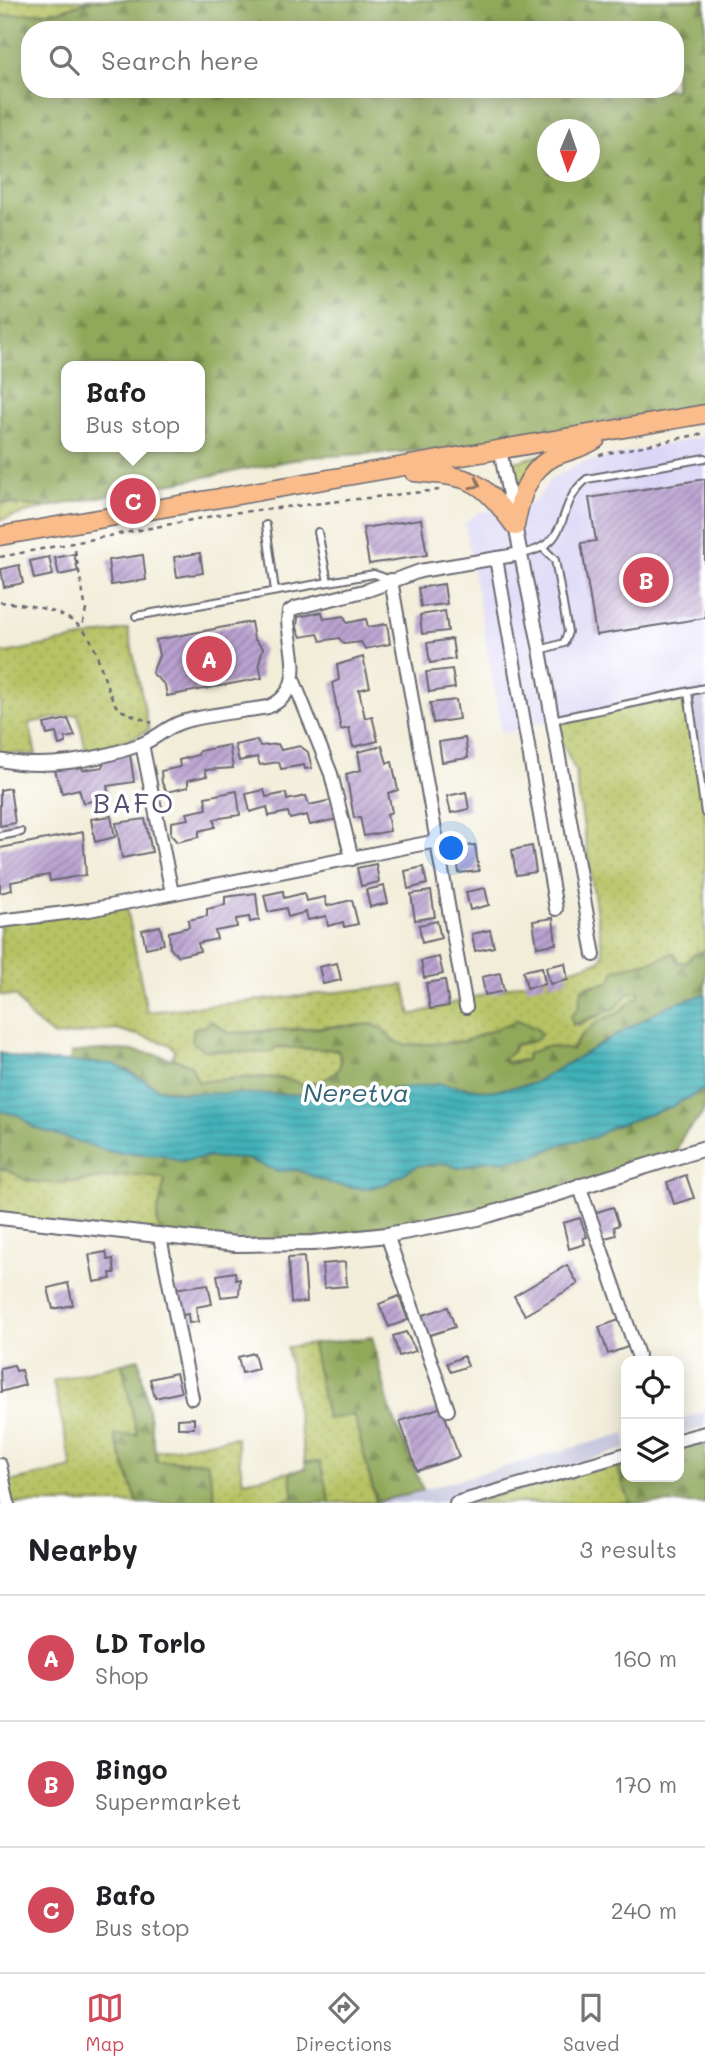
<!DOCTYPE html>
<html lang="en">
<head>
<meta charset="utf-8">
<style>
  body { margin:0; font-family:Mali,sans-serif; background:#f6f6f6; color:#202124 }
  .controls { position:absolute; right:21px; bottom:21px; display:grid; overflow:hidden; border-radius:14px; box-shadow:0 4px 18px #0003 }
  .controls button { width:63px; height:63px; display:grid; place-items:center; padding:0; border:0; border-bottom:2px solid #e0e0e0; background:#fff; color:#202124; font:35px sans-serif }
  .compass { position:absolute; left:537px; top:119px; width:63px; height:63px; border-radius:50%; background:#fff; box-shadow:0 4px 18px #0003; rotate:182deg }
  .you { position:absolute; left:452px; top:849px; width:24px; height:24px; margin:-18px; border:5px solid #fff; border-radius:50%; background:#1a73e8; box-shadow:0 0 0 10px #1a73e833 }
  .badge { display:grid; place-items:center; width:46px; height:46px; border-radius:50%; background:#d1495b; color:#fff; font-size:23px; font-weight:700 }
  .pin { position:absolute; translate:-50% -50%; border:4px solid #fff; box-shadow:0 2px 7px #0006 }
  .popup { position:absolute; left:61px; top:361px; width:144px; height:91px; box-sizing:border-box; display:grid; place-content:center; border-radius:14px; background:#fff; filter:drop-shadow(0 2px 5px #0005); font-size:23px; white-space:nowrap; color:#757577 }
  .popup b { font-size:26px; color:#202124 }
  .popup::after { content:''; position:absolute; left:50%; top:100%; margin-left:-14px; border:14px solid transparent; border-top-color:#fff }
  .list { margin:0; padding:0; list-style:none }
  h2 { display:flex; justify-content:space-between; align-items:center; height:91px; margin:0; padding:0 28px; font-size:30px }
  h2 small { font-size:23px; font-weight:400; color:#757577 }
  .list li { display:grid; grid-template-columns:46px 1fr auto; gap:21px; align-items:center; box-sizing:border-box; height:126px; padding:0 28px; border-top:2px solid #e0e0e0 }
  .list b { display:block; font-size:26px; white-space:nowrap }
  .list p { margin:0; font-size:23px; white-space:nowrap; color:#757577 }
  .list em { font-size:23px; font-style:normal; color:#757577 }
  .icon { flex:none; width:38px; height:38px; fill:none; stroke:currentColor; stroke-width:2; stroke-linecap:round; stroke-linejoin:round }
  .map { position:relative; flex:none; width:705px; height:1503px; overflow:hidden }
  .search { position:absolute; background:#fff; box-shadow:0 4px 18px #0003; left:21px; right:21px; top:21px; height:77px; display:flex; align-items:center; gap:18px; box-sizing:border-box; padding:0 24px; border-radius:28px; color:#757577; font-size:26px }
  .sheet { height:469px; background:#fff }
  nav { display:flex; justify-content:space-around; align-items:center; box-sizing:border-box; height:98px; border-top:2px solid #e0e0e0; background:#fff; font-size:19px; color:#757577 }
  nav a { display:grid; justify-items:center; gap:4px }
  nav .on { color:#d1495b }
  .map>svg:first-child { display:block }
</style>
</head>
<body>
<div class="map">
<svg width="705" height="1503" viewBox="0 0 705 1503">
  <defs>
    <pattern id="green-dots" width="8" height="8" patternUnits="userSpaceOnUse" patternTransform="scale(1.75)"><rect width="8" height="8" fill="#b6c264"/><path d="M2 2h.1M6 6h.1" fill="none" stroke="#9ca658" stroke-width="1.8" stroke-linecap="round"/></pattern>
    <pattern id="forest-firs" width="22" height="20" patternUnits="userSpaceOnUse" patternTransform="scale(1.75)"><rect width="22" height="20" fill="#90a85a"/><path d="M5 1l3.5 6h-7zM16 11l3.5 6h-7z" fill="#75884c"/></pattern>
    <pattern id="water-rules" width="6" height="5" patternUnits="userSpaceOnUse" patternTransform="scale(1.75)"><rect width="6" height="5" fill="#40b1b8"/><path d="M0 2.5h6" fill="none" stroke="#359097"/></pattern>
    <pattern id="building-hatch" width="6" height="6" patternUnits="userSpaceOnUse" patternTransform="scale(1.75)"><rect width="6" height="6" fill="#baa2d0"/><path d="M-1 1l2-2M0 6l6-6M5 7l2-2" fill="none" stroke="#9784aa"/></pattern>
  </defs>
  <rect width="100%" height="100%" fill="#fff"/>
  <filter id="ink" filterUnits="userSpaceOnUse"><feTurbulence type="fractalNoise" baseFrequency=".0143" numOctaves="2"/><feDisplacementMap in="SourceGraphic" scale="14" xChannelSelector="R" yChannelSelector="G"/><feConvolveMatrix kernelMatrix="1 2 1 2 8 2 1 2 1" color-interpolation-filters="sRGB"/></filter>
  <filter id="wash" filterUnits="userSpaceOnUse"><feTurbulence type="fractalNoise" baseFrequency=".00686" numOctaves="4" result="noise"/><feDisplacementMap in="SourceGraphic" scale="28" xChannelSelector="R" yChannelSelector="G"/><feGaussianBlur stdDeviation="1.57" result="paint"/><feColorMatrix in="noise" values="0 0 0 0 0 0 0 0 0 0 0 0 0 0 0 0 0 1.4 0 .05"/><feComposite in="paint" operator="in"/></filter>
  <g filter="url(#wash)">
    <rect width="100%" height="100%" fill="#f2edd8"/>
    <!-- built -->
    <path fill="#dcd6f6" d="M705,436V688L552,720L502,734L465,523L478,512L527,506L537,499L551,479L580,463Z"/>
    <!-- industrial -->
    <path fill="#c2c2dc" d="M705,688V816L688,692Z
      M705,1412V1427L679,1435V1419Z
      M626,1433V1449L435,1503H374Z"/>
    <!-- green -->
    <path fill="url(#green-dots)" stroke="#6c7250" stroke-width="2" d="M0,0H91L60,11L0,16Z
      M542,455L518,486L514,462Z
      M0,503L48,507L0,520Z
      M128,629L149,730L124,742L86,752L78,714L29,723L36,755L0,752V654Z
      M688,692L705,813V950L693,955L686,963L678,962L671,953L659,961L641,963L610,982L587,986L579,1006L571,1016L579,1025L617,1007L626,995L639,991V997L616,1014L601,1020L581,1036L571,1050L559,1048L526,1060L502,1062L514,1045L531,1042L541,1035L537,1029L518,1020L465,1041L432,1044L406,1045L393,1041L384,1033L336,1026L229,1033L246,1051L263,1053L275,1047L338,1050C350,1075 321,1082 301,1085C288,1071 218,1079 198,1082L191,1065L172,1058L175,1050L169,1044L116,1029L55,1037L30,1017L16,996L0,995V921L126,903L147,1012L404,985L411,1015L600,961L603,954L575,770L552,720Z
      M7,1168L27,1181L68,1183L129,1175L149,1174L166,1179L157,1216L160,1237L0,1217V1169Z
      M312,1344L328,1418L354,1415L376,1502L330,1503L320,1463L305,1462L287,1347Z
      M122,1363L137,1435L114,1436L138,1503H8L4,1483L72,1468L53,1381Z
      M236,1437L243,1481L290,1472L294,1498L274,1503H216L207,1462L158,1461L153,1452Z
      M615,1461L630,1503H472Z"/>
    <!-- forest -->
    <path fill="url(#forest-firs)" stroke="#59654a" stroke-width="2" fill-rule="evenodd" d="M92,0H705V404L438,450L309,457L48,507L0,503V16L60,11ZM30,30H675V89H30ZM548,130H590V172H548ZM66,366H200V447H66Z
      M705,950V994L665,1007L532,1084L488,1091L440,1084L341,1095H208L159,1089L126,1069L98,1063L68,1064L72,1053C114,1046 151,1050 191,1065L198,1082C218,1080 288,1072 301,1085C320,1082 350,1075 338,1050L275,1047L272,1052L263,1053L203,1050L192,1041L194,1028L205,1026L211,1021L229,1033H250L372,1024L383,1029L393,1041L406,1045L432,1044L465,1041L518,1020L537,1029L541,1034L537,1040L514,1045L513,1052L502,1059L508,1064L526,1060L527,1054L547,1046L572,1050L581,1036L601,1020L616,1014L639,996V991L626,995L617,1007L573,1025L571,1016L579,1006L582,988L610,982L615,970C635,963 653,965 671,953L675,954L678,962L686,963L693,955Z
      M705,1089C705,1114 705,1114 688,1130C681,1135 678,1149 674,1156L519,1206L313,1243L160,1237L157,1216L165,1179C120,1166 75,1190 29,1181C18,1179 12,1168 0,1169V1111L19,1115L33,1127L111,1152L164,1155L180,1161L207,1157L246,1159L278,1171L297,1170L333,1184L366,1189L385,1184L417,1166L445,1163L459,1168L488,1160L503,1161L537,1155L564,1143L595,1137L612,1127L671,1107Z
      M372,1337L390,1409L423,1490L376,1502L354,1415L327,1419L312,1344Z
      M139,1359L157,1461L207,1462L216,1503H138L114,1435H137L122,1363Z
      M705,1438V1503H630L615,1461L626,1458V1477H679V1444Z
      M305,1462H320L330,1503H274L294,1497L290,1472L306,1468Z"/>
    <!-- water -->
    <path fill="url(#water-rules)" stroke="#316a7a" stroke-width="2" d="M705,994V1089L671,1107L612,1127L595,1137L564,1143L537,1155L503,1161L488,1160L459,1168L445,1163L417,1166L385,1184L365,1189L333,1184L297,1170L278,1171L246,1159L207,1157L180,1161L163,1155L111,1152L33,1127L19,1115L0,1111V1053L28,1060L114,1064L159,1089L181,1093L341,1095L440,1084L488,1091L532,1084L665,1007Z"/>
    <g id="blocks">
      <!-- building -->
      <path fill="url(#building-hatch)" d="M705,479V618L596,635L581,543L596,541L589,498Z
        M421,519L427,555L369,564L363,528Z
        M200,553L203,573L177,577L174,557Z
        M74,554L78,571L59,575L55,558Z
        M143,555L146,580L111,585L108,560Z
        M49,557L53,575L34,579L30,561Z
        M19,565L23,583L4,587L1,569Z
        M444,584L447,604L421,607L418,588Z
        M445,611L448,631L422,634L420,615Z
        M322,612L324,619L344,616L347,623L366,619L368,627L387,624L390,644L365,649L361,642L344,644L339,638L321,641L318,634L301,637L297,628L298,617Z
        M251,622L254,639L263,648L259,663L262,678L167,696L165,685L152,673L159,656L156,640Z
        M452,639L455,659L430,663L427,643Z
        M363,657L370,687L359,690L365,718L372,716L378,741L353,747L349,728L341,730L332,683L339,680L337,665Z
        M452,669L455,688L429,692L426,672Z
        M456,700L459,719L433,723L430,703Z
        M68,719L75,736L65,738L66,743L59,745L56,733L47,735L44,724Z
        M465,738L468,758L442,762L439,742Z
        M257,740L260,746L278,744L281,750L300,746L308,752L312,768L305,769L304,765L281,769L279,762L260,765L257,757L239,761L235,745Z
        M229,745L233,768L205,770L207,776L188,780V787L167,792L162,783L161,771L180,767L179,760L198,755L199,751Z
        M382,746L387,763L392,762L398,790L388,793L392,812L387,814L390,831L364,836L360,817L354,818L346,774L361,770L358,752Z
        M130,754L134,782L107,786L109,797L83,803L79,789L62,793L54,767L80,762L83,770L103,767L102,759Z
        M10,788L15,823L0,826V790Z
        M264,790L266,797L286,793L287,800L306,796L309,805L332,800L337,819L310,825L307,815L290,819L288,812L269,816L267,807L250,812L246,794Z
        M237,791L240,815L214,819L215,827L199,831V837L177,842L171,835V822L189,819L187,813L207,809L205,797Z
        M466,792L469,809L451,813L447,796Z
        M111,816L115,837L95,842L91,819Z
        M145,819L152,852L122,858L116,823Z
        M83,832L86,875L50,881L49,875L11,882L12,890L0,893V848Z
        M475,845L479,871L459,873L455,848Z
        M532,846L536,872L516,875L512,850Z
        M376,864L379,882L361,886L357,868Z
        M423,867L427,884L408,889L405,871Z
        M384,886L388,903L370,907L366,890Z
        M485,888L489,905L470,910L466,892Z
        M283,891L284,898L304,893L306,901L325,897L327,906L352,900L358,924L344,927L343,922L328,926L326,916L308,920L306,912L288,917L286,908L268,912L264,895Z
        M431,891L435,917L415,920L411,894Z
        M256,893L259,920L250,922L249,917L236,919L237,927L215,931L217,939L198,943L200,951L178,956L170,948L169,932L189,927L188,920L207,916V909L225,905V897Z
        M553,918L556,944L537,947L533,921Z
        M437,921L441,938L422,943L419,925Z
        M160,926L164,944L146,948L142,930Z
        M490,930L494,947L475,951L472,934Z
        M439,957L443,974L424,978L421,961Z
        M337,963L341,980L323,984L319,967Z
        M565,963L568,980L550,984L546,967Z
        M542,967L545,984L527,988L523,971Z
        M500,973L504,991L485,995L482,977Z
        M445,980L449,1006L430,1009L426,983Z
        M686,1175L694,1198L674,1204L667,1182Z
        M613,1207L619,1225L614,1227L616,1235L602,1239L594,1213Z
        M580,1218L587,1237L583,1238L585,1244L569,1249L563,1223Z
        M106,1252L108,1260L113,1259L115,1273H110L111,1279L94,1282L89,1255Z
        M304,1257L307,1302L291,1303L288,1258Z
        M345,1262L347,1286L324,1288L322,1264Z
        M567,1265L578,1284L525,1315L514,1296Z
        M235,1272L236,1280L240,1279L239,1295L221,1297L217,1275Z
        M68,1283L73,1305L53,1309L48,1288Z
        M208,1284L212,1304L196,1307L198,1322L189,1323L188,1314L178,1316L173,1289Z
        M399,1296L408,1320L389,1327L379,1304Z
        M448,1307L455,1327L427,1336L420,1316Z
        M619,1320L628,1347L608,1354L599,1327Z
        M406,1332L416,1351L399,1356L393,1336Z
        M254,1353L258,1369L242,1373L238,1357Z
        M464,1356L468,1366L451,1372L447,1363Z
        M14,1365L16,1371L21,1370L25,1385L1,1392L0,1368Z
        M176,1373L181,1392L155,1398L150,1379Z
        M442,1407L459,1457L417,1471L400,1421Z
        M194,1418V1428H178V1419Z"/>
    </g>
  </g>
  <g filter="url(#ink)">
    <use href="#blocks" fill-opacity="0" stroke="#6b6972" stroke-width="2"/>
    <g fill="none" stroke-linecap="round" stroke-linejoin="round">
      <defs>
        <path id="service" d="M266,525L275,591
          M318,532L328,582
          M521,554C575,544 553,506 587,479L705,458
          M136,616L374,574L391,580
          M540,650L564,643L568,632L555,560L544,549
          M688,692L705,813
          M552,720L705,688
          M0,836L21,832"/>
        <path id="minor" d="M500,450L540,650L594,955
          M496,558L556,909
          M391,580L466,1007
          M293,679L331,774L352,859
          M142,744L172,893
          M0,760C44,770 97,760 139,745C155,740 166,727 182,722C209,714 240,712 268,707C306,691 291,655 288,621L289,612L295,608L368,590L420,571L521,554
          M0,921L89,910L437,841
          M579,1185L638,1355
          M387,1235L448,1410
          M160,1237L192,1398
          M679,1440L705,1433
          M0,1465L8,1503
          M456,1503L626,1454"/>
        <path id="tertiary" d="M0,1217L236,1244L313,1243L387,1235L478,1218L705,1148"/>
        <path id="primary" d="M414,472C472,477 479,477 515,526
          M515,526C520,498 527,470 555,456C569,450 583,448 596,439
          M0,536L705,414"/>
      </defs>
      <!-- service casing -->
      <use href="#service" stroke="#6b6972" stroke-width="10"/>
      <!-- minor casing -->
      <use href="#minor" stroke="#6b6972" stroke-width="16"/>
      <!-- tertiary casing -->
      <use href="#tertiary" stroke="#6b6972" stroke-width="18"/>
      <!-- primary casing -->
      <use href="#primary" stroke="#6b6972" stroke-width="21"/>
      <!-- path -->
      <path stroke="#6b6972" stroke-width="2.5" stroke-dasharray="5 5" stroke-linecap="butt" d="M599,455L705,433
        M75,550L86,610L82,626
        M0,557L223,514L439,490
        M0,602C34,605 80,611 94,647C102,667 106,690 118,709L152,723"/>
      <!-- service -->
      <use href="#service" stroke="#fff" stroke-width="6"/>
      <!-- minor -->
      <use href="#minor" stroke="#fff" stroke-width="12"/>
      <!-- tertiary -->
      <use href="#tertiary" stroke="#fff" stroke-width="14"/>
      <!-- primary -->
      <use href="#primary" stroke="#f9bc8a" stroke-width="18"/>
    </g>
    <!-- one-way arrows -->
    <defs><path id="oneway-chevron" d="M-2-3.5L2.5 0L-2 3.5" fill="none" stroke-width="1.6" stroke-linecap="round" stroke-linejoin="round" transform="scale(1.75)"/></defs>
    <use stroke="#8e6f62" href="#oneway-chevron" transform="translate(476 484) rotate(30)"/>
  </g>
  <g text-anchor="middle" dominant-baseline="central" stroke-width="7" stroke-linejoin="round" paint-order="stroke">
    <!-- water labels -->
    <g font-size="26" font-style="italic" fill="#306273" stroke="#fff">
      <text x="356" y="1092">Neretva</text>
    </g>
    <!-- quarter labels -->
    <g font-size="28" letter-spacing="2" fill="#574f6f" stroke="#fff">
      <text x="134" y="802">BAFO</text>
    </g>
  </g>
</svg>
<div class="controls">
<button><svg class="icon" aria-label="locate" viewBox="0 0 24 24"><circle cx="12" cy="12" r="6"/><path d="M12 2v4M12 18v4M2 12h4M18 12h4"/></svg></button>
<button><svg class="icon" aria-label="layers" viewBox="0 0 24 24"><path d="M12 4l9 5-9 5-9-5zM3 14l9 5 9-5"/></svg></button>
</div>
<svg class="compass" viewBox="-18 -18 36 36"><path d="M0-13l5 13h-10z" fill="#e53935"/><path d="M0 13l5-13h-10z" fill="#757577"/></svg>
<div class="you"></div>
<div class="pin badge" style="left:209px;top:659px">A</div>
<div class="pin badge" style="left:646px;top:580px">B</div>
<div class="pin badge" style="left:133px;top:501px">C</div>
<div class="popup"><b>Bafo</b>Bus stop</div>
<div class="search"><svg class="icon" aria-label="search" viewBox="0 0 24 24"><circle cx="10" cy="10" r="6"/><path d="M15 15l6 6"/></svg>Search here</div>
</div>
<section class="sheet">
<h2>Nearby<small>3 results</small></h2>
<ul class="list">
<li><span class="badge">A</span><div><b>LD Torlo</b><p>Shop</p></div><em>160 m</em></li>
<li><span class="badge">B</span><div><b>Bingo</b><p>Supermarket</p></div><em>170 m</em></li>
<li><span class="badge">C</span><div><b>Bafo</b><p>Bus stop</p></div><em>240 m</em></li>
</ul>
</section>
<nav>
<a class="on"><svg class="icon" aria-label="map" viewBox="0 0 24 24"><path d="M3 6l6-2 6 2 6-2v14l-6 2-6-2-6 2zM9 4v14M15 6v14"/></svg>Map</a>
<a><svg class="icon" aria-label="directions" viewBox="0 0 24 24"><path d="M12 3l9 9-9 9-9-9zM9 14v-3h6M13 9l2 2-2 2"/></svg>Directions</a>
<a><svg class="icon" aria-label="saved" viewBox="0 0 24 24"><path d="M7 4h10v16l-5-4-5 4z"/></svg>Saved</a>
</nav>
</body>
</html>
